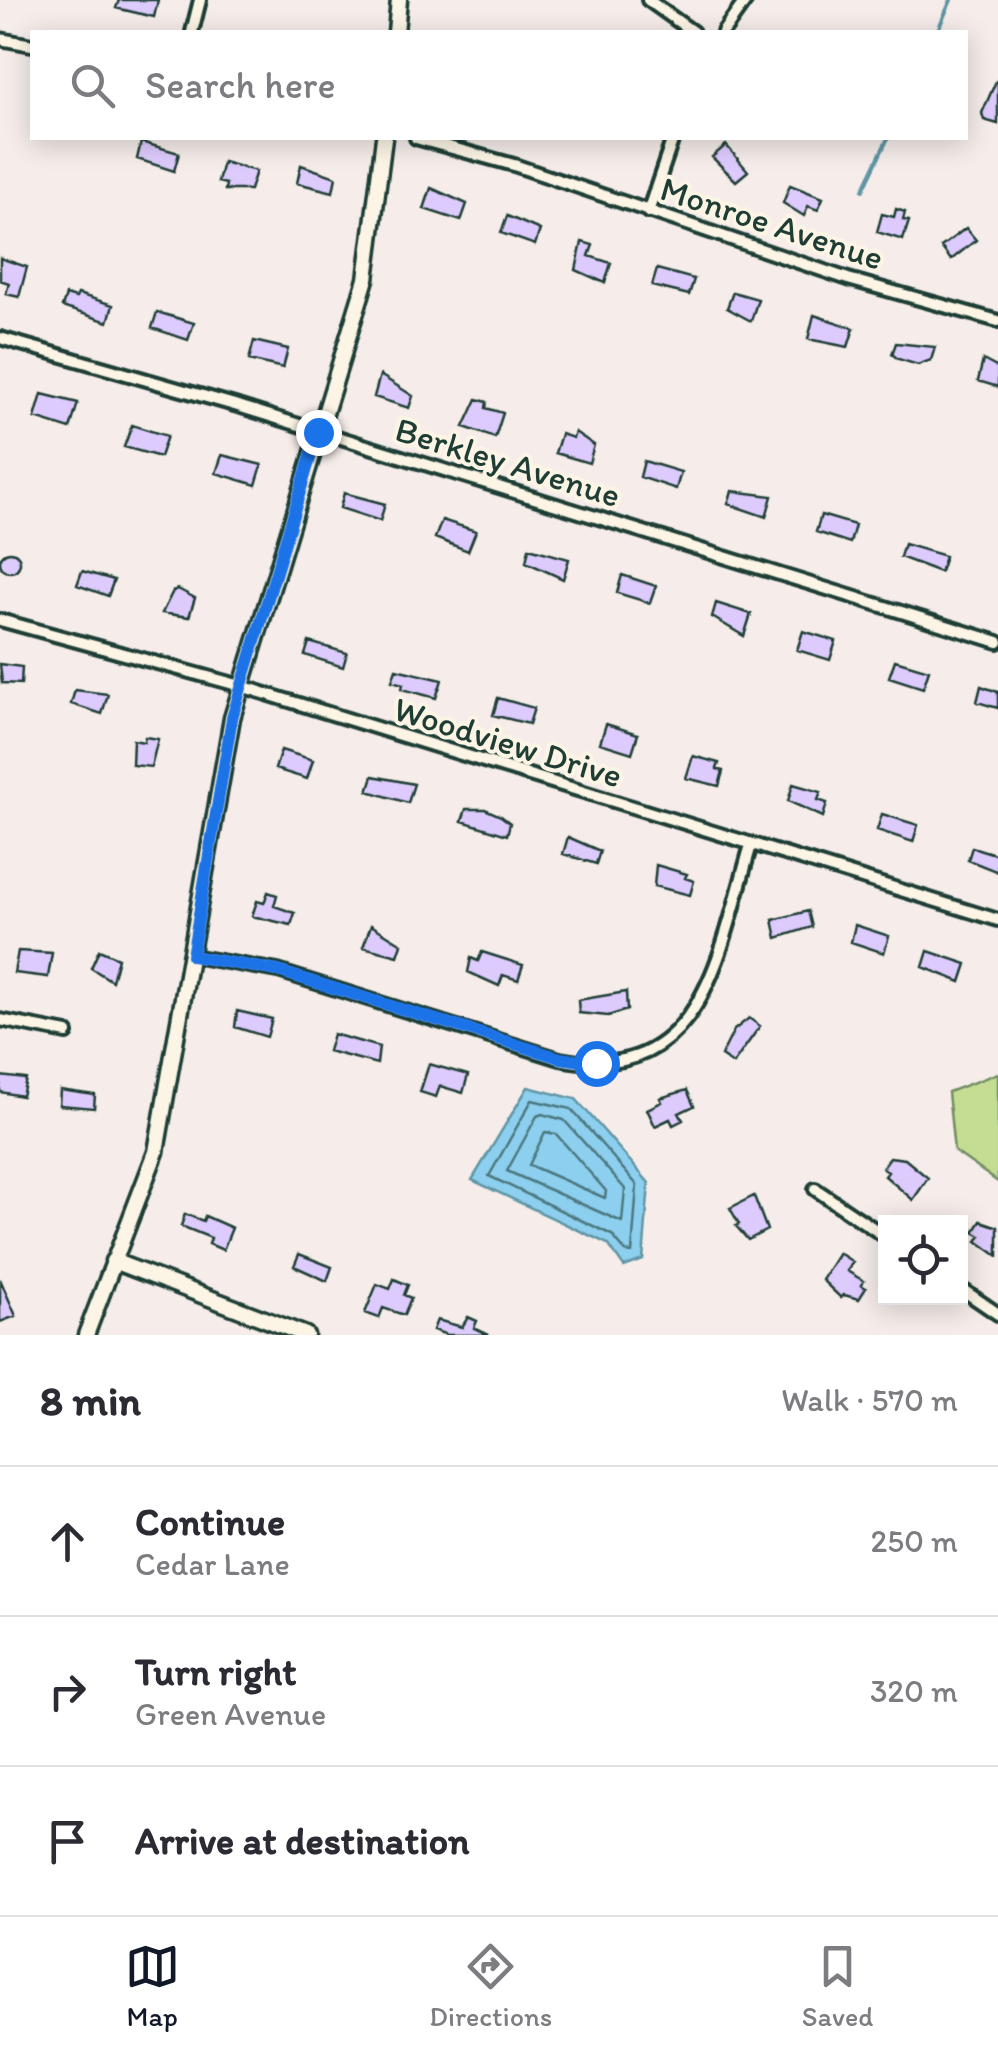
<!DOCTYPE html>
<html lang="en">
<head>
<meta charset="utf-8">
<style>
  body { margin:0; font-family:Itim,sans-serif; background:#f2f2f3; color:#2b2b33 }
  .controls { position:absolute; right:30px; bottom:30px; display:grid; overflow:hidden; border-radius:0px; box-shadow:0 5px 25px #0003 }
  .controls button { width:90px; height:90px; display:grid; place-items:center; padding:0; border:0; border-bottom:2px solid #e1e1e2; background:#fff; color:#2b2b33; font:50px sans-serif }
  .stop { position:absolute; width:30px; height:30px; margin:-22px; border:8px solid #1a73e8; border-radius:50%; background:#fff }
  .stop.end { background:#1a73e8; border-color:#fff; box-shadow:0 2px 10px #0008 }
  .list { margin:0; padding:0; list-style:none }
  h2 { display:flex; justify-content:space-between; align-items:center; height:130px; margin:0; padding:0 40px; font-size:42px }
  h2 small { font-size:32px; font-weight:400; color:#7c7c81 }
  .list li { display:grid; grid-template-columns:65px 1fr auto; gap:30px; align-items:center; box-sizing:border-box; height:150px; padding:0 40px; border-top:2px solid #e1e1e2 }
  .list b { display:block; font-size:38px; white-space:nowrap }
  .list p { margin:0; font-size:32px; white-space:nowrap; color:#7c7c81 }
  .list em { font-size:32px; font-style:normal; color:#7c7c81 }
  .icon { flex:none; width:55px; height:55px; fill:none; stroke:currentColor; stroke-width:2; stroke-linecap:round; stroke-linejoin:round }
  .map { position:relative; flex:none; width:998px; height:1335px; overflow:hidden }
  .search { position:absolute; background:#fff; box-shadow:0 5px 25px #0003; left:30px; right:30px; top:30px; height:110px; display:flex; align-items:center; gap:25px; box-sizing:border-box; padding:0 35px; border-radius:0px; color:#7c7c81; font-size:38px }
  .sheet { height:580px; background:#fff }
  nav { display:flex; justify-content:space-around; align-items:center; box-sizing:border-box; height:140px; border-top:2px solid #e1e1e2; background:#fff; font-size:28px; color:#7c7c81 }
  nav a { display:grid; justify-items:center; gap:5px }
  nav .on { color:#111827 }
  .map>svg:first-child { display:block }
</style>
</head>
<body>
<div class="map">
<svg width="998" height="1335" viewBox="0 0 998 1335">
  <rect width="100%" height="100%" fill="#f6edea"/>
  <filter id="ink" filterUnits="userSpaceOnUse"><feTurbulence type="fractalNoise" baseFrequency=".01" numOctaves="2"/><feDisplacementMap in="SourceGraphic" scale="20" xChannelSelector="R" yChannelSelector="G"/><feConvolveMatrix kernelMatrix="1 2 1 2 8 2 1 2 1" color-interpolation-filters="sRGB"/></filter>
  <g filter="url(#ink)">
    <!-- green -->
    <path fill="#c5dd93" stroke="#728d64" stroke-width="2.5" d="M998,1073V1182L954,1151L948,1092Z"/>
    <!-- water -->
    <path fill="#8dcfee" stroke="#6195a4" stroke-width="2.5" d="M528,1087L576,1099L649,1183L643,1260L624,1267L608,1244L472,1180Z"/>
    <g fill="none" stroke-linecap="round" stroke-linejoin="round">
      <!-- shore -->
      <path stroke="#4b777e" stroke-width="2.5" d="M532,1100L571,1109L637,1185L632,1253L626,1252L612,1235L489,1176Z
        M542,1114L564,1120L625,1189L622,1222L507,1171L537,1116Z
        M545,1132L556,1134L606,1191L605,1198L529,1165Z"/>
      <!-- stream -->
      <path stroke="#6195a4" stroke-width="4" d="M937,32L951,0
        M863,190L888,138"/>
    </g>
    <!-- building -->
    <path fill="#decbfd" stroke="#1f3d34" stroke-width="2.5" d="M119,0H158L154,17L116,8Z
      M996,81H998V124L984,120L982,113Z
      M141,142L179,153L174,171L137,159Z
      M726,145L748,171L736,181L712,157Z
      M223,162L256,171L250,190H225L226,184L218,182Z
      M301,165L336,177L333,192L297,183Z
      M790,185L823,198L818,210L808,206L804,216L783,203Z
      M431,188L467,204L461,221L424,209Z
      M896,209L905,212L903,220L909,221L903,240L877,232L882,214L894,217Z
      M507,216L540,230L535,245L501,233Z
      M966,228L976,240L951,260L941,247Z
      M582,242L593,245L589,256L611,263L605,283L576,270Z
      M0,258L27,267L19,297L6,294L9,283L0,280Z
      M657,269L694,279L689,295L652,286Z
      M733,292L758,299L751,321L727,308Z
      M78,294L113,305L108,322L62,307L66,295L76,298Z
      M157,312L194,323L188,340L152,328Z
      M814,315L854,328L848,347L808,339Z
      M254,341L288,349L283,368L249,360Z
      M896,343L935,347L931,360L918,365L898,359L892,354Z
      M983,360L998,368V387L978,381Z
      M380,375L413,396L409,408L374,397Z
      M42,394L78,403L70,429L35,418Z
      M477,399L487,402L486,408L503,413L495,438L464,427Z
      M132,425L167,436L160,457L124,447Z
      M575,432L594,445L589,463L555,453L561,434L573,438Z
      M222,455L262,465L256,485L216,473Z
      M644,461L681,472L676,489L640,477Z
      M732,491L772,496L766,517L728,504Z
      M344,493L385,504L380,521L340,508Z
      M821,515L855,525L850,543L816,532Z
      M442,520L476,531L468,551L435,538Z
      M904,544L945,556L940,572L900,557Z
      M529,548L569,559L563,579L526,562Z
      M0 562a10 10 0 1 1 20 0a10 10 0 1 1-20 0Z
      M82,571L114,580L108,596L77,585Z
      M622,575L656,586L650,603L617,593Z
      M178,589L195,598L189,617L162,613L173,591Z
      M716,603L751,614L744,636L712,617Z
      M803,631L836,641L830,660L797,650Z
      M309,642L347,653L343,667L305,655Z
      M895,660L929,670L923,688L889,677Z
      M0,664L22,667L21,684L2,683Z
      M396,669L442,680L436,698L402,689L403,684L392,681Z
      M981,686L998,692V708L977,702Z
      M75,690L108,694L102,714L71,704Z
      M498,698L534,708L529,724L493,715Z
      M606,724L638,734L632,753L600,743Z
      M145,737L158,739L151,767L132,765L133,740L144,742Z
      M281,750L313,760L307,779L275,769Z
      M693,756L719,763L717,769L723,771L719,786L686,778Z
      M373,776L414,784L408,803L368,791Z
      M793,784L821,792L818,800L827,803L823,817L788,801Z
      M466,809H485L501,816L510,823L507,835L462,821Z
      M882,814L918,825L913,842L877,830Z
      M568,837L600,851L596,864L563,854Z
      M972,847L998,855V872L968,860Z
      M656,865L687,874L685,878L694,881L690,895L654,886Z
      M268,892L277,895L274,906L295,913L291,925L252,916L257,901L264,903Z
      M808,911L812,927L777,938L773,920Z
      M371,925L402,944L398,956L363,947Z
      M855,925L889,936L884,953L851,942Z
      M99,950L118,958L112,981L91,968Z
      M18,951L52,953L48,977L14,973Z
      M928,951L967,964L961,982L923,967Z
      M482,952L523,965L518,980L503,975L499,986L468,972L471,958L478,961Z
      M626,992L627,1010L608,1016L579,1013L578,1000Z
      M237,1011L272,1019L267,1037L235,1027Z
      M749,1018L760,1026L733,1064L721,1056L734,1030Z
      M333,1034L379,1047L377,1064L328,1051Z
      M429,1064L468,1075L463,1093L440,1086L436,1097L420,1092Z
      M0,1076L26,1079L22,1096L0,1092Z
      M60,1090L95,1095L94,1108L59,1105Z
      M687,1090L694,1106L679,1113L683,1120L673,1125L670,1119L655,1126L647,1109L662,1102L660,1098Z
      M890,1157L905,1159L928,1178L913,1200L885,1176L888,1172L882,1168Z
      M754,1196L767,1230L748,1240L736,1226L739,1224L730,1208Z
      M185,1214L203,1221L205,1216L232,1228L223,1250L209,1244L211,1238L181,1226Z
      M981,1221L998,1227V1256L977,1241L981,1236L974,1232Z
      M839,1253L853,1262L847,1271L864,1281L861,1285L866,1288L859,1299L844,1295L841,1298L822,1280Z
      M299,1254L332,1267L327,1281L294,1266Z
      M0,1279L16,1316L0,1322Z
      M394,1279L408,1285L404,1295L411,1298L404,1315L383,1308L379,1318L365,1313L377,1284L390,1289Z
      M468,1317L477,1321L474,1328L489,1335H447L433,1330L437,1320L462,1327Z"/>
    <g fill="none" stroke-linecap="round" stroke-linejoin="round">
      <defs>
        <path id="minor" d="M648,0L693,32
          M192,32L200,0
          M723,32L746,0
          M0,39L32,45
          M416,138L514,165L848,279L998,321
          M648,212L673,138
          M0,338L238,406L998,642
          M0,620L241,686L998,920
          M192,956L278,971L560,1059C704,1088 720,949 751,845
          M0,1020L67,1033
          M815,1189L886,1237
          M960,1288L998,1314"/>
        <path id="tertiary" d="M396,32L399,0
          M113,1261L306,1335
          M86,1335L156,1152L232,718L366,279L384,138"/>
      </defs>
      <!-- minor casing -->
      <use href="#minor" stroke="#1f3d34" stroke-width="18"/>
      <!-- tertiary casing -->
      <use href="#tertiary" stroke="#1f3d34" stroke-width="21"/>
      <!-- minor -->
      <use href="#minor" stroke="#fcf5e5" stroke-width="10"/>
      <!-- tertiary -->
      <use href="#tertiary" stroke="#fcf5e5" stroke-width="14"/>
    </g>
  </g>
  <g fill="none" stroke-linecap="round" stroke-linejoin="round" filter="url(#ink)">
    <!-- route -->
    <path stroke="#1a73e8" stroke-width="12" d="M318,432L232,718L192,956L278,971L560,1058L596,1063"/>
  </g>
  <g text-anchor="middle" dominant-baseline="central" stroke-width="8" stroke-linejoin="round" paint-order="stroke">
    <!-- street labels -->
    <g font-size="35" fill="#1f3d34" stroke="#fcf5e5">
      <text transform="translate(772 223) rotate(18)">Monroe Avenue</text>
      <text transform="translate(508 462) rotate(17)">Berkley Avenue</text>
      <text transform="translate(508 742) rotate(17)">Woodview Drive</text>
    </g>
  </g>
</svg>
<div class="controls">
<button><svg class="icon" aria-label="locate" viewBox="0 0 24 24"><circle cx="12" cy="12" r="6"/><path d="M12 2v4M12 18v4M2 12h4M18 12h4"/></svg></button>
</div>
<div class="stop" style="left:596px;top:1063px"></div>
<div class="stop end" style="left:318px;top:432px"></div>
<div class="search"><svg class="icon" aria-label="search" viewBox="0 0 24 24"><circle cx="10" cy="10" r="6"/><path d="M15 15l6 6"/></svg>Search here</div>
</div>
<section class="sheet">
<h2>8 min<small>Walk · 570 m</small></h2>
<ul class="list">
<li><svg class="icon" aria-label="ahead" viewBox="0 0 24 24"><path d="M12 20V5M6 11l6-6 6 6"/></svg><div><b>Continue</b><p>Cedar Lane</p></div><em>250 m</em></li>
<li><svg class="icon" aria-label="right" viewBox="0 0 24 24"><path d="M7 20v-9h11M14 6l5 5-5 5"/></svg><div><b>Turn right</b><p>Green Avenue</p></div><em>320 m</em></li>
<li><svg class="icon" aria-label="arrive" viewBox="0 0 24 24"><path d="M6 21V4h12l-3 4 3 4H6"/></svg><div><b>Arrive at destination</b></div></li>
</ul>
</section>
<nav>
<a class="on"><svg class="icon" aria-label="map" viewBox="0 0 24 24"><path d="M3 6l6-2 6 2 6-2v14l-6 2-6-2-6 2zM9 4v14M15 6v14"/></svg>Map</a>
<a><svg class="icon" aria-label="directions" viewBox="0 0 24 24"><path d="M12 3l9 9-9 9-9-9zM9 14v-3h6M13 9l2 2-2 2"/></svg>Directions</a>
<a><svg class="icon" aria-label="saved" viewBox="0 0 24 24"><path d="M7 4h10v16l-5-4-5 4z"/></svg>Saved</a>
</nav>
</body>
</html>
